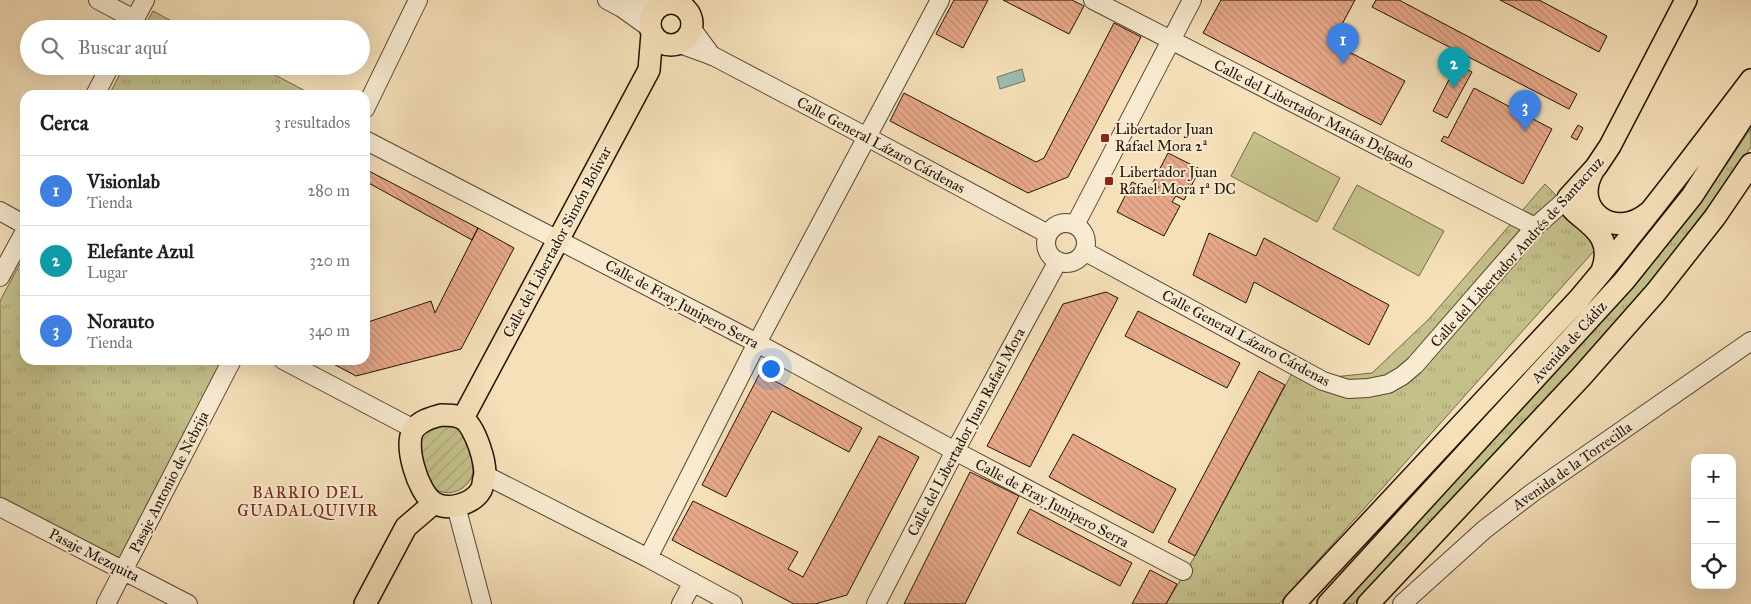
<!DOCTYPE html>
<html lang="es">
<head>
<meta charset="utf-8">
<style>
  body { margin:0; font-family:"IM FELL Great Primer",serif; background:#f2f2f2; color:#222 }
  .controls { position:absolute; right:15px; bottom:15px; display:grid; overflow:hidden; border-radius:10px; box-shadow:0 5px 20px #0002 }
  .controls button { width:45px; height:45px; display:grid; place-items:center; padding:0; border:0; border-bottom:1px solid #e0e0e0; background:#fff; color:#222; font:25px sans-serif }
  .you { position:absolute; left:770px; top:368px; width:18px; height:18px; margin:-12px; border:4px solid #fff; border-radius:50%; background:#1a73e8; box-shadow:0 0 0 8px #1a73e833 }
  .badge { display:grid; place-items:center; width:32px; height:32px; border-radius:50%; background:#111827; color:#fff; font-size:16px; font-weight:700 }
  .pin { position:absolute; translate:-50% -41px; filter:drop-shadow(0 1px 2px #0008) }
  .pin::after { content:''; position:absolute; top:26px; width:18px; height:15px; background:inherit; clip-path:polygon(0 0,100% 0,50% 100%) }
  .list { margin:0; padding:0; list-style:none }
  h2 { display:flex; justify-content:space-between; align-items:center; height:65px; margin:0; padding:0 20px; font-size:21px }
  h2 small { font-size:16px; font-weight:400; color:#767676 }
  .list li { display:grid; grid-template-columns:32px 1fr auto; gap:15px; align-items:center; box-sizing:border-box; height:70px; padding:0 20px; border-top:1px solid #e0e0e0 }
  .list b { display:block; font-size:19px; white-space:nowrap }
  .list p { margin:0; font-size:16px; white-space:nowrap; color:#767676 }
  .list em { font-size:16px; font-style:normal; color:#767676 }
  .icon { flex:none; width:28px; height:28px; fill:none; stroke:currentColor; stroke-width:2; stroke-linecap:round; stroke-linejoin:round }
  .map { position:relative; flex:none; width:1751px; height:604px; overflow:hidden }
  .search { position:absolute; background:#fff; box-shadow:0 5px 20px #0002; left:20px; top:20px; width:350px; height:55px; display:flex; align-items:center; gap:12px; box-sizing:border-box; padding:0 18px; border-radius:28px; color:#767676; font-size:19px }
  .panel { position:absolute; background:#fff; box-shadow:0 5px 20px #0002; left:20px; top:90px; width:350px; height:275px; border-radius:15px }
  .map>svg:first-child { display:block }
</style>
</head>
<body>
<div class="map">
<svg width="1751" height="604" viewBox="0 0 1751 604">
  <defs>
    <pattern id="grass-tufts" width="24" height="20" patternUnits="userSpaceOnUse" patternTransform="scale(1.25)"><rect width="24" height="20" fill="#c4c08a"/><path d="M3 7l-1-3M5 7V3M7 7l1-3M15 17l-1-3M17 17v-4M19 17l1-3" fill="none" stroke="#a8a476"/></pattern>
    <pattern id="garden-furrows" width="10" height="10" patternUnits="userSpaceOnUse" patternTransform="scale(1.25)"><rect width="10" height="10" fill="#c4c08a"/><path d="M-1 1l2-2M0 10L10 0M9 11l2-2" fill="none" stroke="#a8a476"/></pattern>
    <pattern id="building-back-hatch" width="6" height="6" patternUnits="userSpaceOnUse" patternTransform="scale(1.25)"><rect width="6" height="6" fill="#e8a98a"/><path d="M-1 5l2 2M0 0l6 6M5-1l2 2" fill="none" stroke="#c79176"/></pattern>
  </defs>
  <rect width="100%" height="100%" fill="#f5e0b9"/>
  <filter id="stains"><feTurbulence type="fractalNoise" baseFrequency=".004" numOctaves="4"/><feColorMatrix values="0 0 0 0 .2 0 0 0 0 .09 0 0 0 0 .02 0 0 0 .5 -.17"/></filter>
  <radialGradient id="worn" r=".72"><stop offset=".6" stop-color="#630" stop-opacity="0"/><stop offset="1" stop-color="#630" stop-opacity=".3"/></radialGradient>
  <!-- grass -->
  <path fill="url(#grass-tufts)" stroke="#726a48" d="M153,11L186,29H143Z
    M124,66H258L313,95H109Z
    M1751,128V147L1664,268L1489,462L1353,604H1340L1627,294L1699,205Z
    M1545,184L1602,242L1279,604H1166L1195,556L1299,360L1333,377L1372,373L1429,319Z
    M25,254V360H227L115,572L0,512V301Z"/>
  <!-- garden -->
  <path fill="url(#garden-furrows)" stroke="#726a48" d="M437,423C443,424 451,425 456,427C467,431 474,461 473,472C470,489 449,499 434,488C424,481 415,441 424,431C427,428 434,425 437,423Z"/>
  <!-- pitch -->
  <path fill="#c4c08a" stroke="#726a48" d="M1254,132L1340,178L1317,222L1231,176Z
    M1357,185L1444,231L1419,276L1333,229Z"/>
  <!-- water -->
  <path fill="#9cbdb1" stroke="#6b796c" d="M1022,69L1025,81L1000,89L997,77Z"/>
  <!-- building -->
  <path fill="url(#building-back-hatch)" stroke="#211305" d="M954,0H988L963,48L936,34Z
    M1003,0H1072L1084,6L1069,34Z
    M1221,0H1355L1332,43L1405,81L1381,125L1203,33Z
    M1376,0H1399L1577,94L1569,109L1372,7Z
    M1500,0H1539L1607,36L1599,52Z
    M1114,23L1141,37L1068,177L1028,193L890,121L904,93L1036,162L1044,158Z
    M1457,64L1472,72L1447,118L1433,111Z
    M1474,88L1552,129L1523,184L1441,141L1444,136L1448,138Z
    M1578,125L1583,128L1577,140L1571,137Z
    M1168,153L1200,169L1184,200L1176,196L1172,202L1180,206L1164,236L1117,212L1132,182L1155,193L1159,187L1152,184Z
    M365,169L478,228L472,240L365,181Z
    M478,228L514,248L461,349L356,376L326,360H365V323L431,301L435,313Z
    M1209,233L1256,256L1264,238L1389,305L1369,345L1254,282L1246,303L1193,275Z
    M1106,292L1118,298L1030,467L987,446L1063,304Z
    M1138,311L1240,363L1227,388L1125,336Z
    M1259,371L1285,385L1195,556L1168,542Z
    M760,373L862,428L849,452L772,411L726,497L702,485Z
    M1073,434L1176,489L1153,533L1049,477Z
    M879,436L919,457L847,595L815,604H794L672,540L693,501L798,552L788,569L803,577Z
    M970,472L1019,496L965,604H904Z
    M1030,509L1132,563L1120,586L1017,533Z
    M1150,570L1177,584L1166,604H1132Z"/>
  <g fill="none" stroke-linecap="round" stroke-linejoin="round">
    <defs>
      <path id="minor" d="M98,0L134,19
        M607,0L622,8L650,28
        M1093,0L1535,227
        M622,8L656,9
        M130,28L145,0
        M692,29L712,56
        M680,44L713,56L867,137L1048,234
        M95,95L110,66
        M365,109L418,0
        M365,140L757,343L955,451L1183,571
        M0,211L25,225
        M1046 243a20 20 0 1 1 40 0a20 20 0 1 1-40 0Z
        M1075,225L1192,0
        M1084,251L1323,381L1348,389L1368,388L1388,384L1402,376L1415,365L1535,227L1568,198
        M0,277L25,231
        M283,360L414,429
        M485,475L648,558L733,604
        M456,506L482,604
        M0,507L188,604
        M648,558L757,343L940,0
        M106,604L232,360
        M681,604L693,582
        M876,604L955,451L1058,261
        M1402,604L1485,529L1532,493L1751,341"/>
      <path id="major" d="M650 24a21 21 0 1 1 42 0a21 21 0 1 1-42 0Z
        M1593,171C1571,210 1615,241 1648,213
        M1602,271C1619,225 1567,219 1568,198L1596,167L1610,146L1686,0
        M441,415C448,415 457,415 463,419C475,426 488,466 484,478C483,482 483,487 481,490C473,504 447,512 433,502C418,492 403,444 414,429C421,420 431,418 441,415Z
        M463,418L649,70L652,34
        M365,604L406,527L434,503
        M1294,604L1579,299C1639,228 1695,154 1751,80
        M1328,604L1624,281L1692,196L1751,105
        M1368,604L1581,377L1656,292L1715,217L1751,164"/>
    </defs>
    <!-- minor casing -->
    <use href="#minor" stroke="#564632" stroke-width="20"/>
    <!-- major casing -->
    <use href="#major" stroke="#211305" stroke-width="24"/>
    <!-- minor -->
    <use href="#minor" stroke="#f8ebd2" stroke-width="18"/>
    <!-- major -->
    <use href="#major" stroke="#f5e0b9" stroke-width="21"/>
  </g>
  <!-- markers -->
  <g fill="#8f2418" stroke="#f8ebd2" stroke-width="2">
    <rect x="1100" y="133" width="10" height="10" rx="2.5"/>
    <rect x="1104" y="176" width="10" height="10" rx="2.5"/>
  </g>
  <g text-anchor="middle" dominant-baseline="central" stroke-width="4" stroke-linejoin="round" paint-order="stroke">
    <!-- street labels -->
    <g font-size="15" fill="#211305" stroke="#f8ebd2">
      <text transform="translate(1314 114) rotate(27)">Calle del Libertador Matías Delgado</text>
      <text transform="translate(881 145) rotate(28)">Calle General Lázaro Cárdenas</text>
      <text transform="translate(557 242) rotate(-62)">Calle del Libertador Simón Bolivar</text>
      <text transform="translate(1517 252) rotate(-48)">Calle del Libertador Andrés de Santacruz</text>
      <text transform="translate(682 304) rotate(28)">Calle de Fray Junipero Serra</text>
      <text transform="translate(1246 338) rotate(28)">Calle General Lázaro Cárdenas</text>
      <text transform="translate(1569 342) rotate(-48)">Avenida de Cádiz</text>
      <text transform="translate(966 432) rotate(-62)">Calle del Libertador Juan Rafael Mora</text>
      <text transform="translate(1572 466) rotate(-35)">Avenida de la Torrecilla</text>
      <text transform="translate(169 482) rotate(-63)">Pasaje Antonio de Nebrija</text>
      <text transform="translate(1052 503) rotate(28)">Calle de Fray Junipero Serra</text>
      <text transform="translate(94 555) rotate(27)">Pasaje Mezquita</text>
    </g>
    <!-- poi labels -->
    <g font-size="15" fill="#211305" stroke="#f8ebd2" text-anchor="start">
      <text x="1115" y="129">Libertador Juan<tspan x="1115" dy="17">Rafael Mora 2ª</tspan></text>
      <text x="1119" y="172">Libertador Juan<tspan x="1119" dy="17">Rafael Mora 1ª DC</tspan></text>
    </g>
    <!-- neighbourhood labels -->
    <g font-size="16" letter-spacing="1" fill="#7a1f14" stroke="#f8ebd2">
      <text x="308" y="492">BARRIO DEL<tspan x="308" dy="18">GUADALQUIVIR</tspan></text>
    </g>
  </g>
  <rect width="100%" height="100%" filter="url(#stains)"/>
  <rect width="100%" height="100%" fill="url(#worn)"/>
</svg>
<div class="controls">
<button>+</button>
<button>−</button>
<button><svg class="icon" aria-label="locate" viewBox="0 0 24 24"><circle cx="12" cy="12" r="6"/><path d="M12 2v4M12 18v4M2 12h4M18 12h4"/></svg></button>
</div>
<div class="you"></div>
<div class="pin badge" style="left:1343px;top:64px;background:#3f7fe0">1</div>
<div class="pin badge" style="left:1454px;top:88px;background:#0f9aa8">2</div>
<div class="pin badge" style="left:1525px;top:131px;background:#3f7fe0">3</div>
<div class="search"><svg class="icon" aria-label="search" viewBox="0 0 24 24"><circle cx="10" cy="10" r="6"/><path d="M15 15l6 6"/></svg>Buscar aquí</div>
<section class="panel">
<h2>Cerca<small>3 resultados</small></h2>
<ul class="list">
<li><span class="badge" style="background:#3f7fe0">1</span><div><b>Visionlab</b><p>Tienda</p></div><em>280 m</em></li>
<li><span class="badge" style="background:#0f9aa8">2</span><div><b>Elefante Azul</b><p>Lugar</p></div><em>320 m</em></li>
<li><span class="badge" style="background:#3f7fe0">3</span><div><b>Norauto</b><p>Tienda</p></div><em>340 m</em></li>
</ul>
</section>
</div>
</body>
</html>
